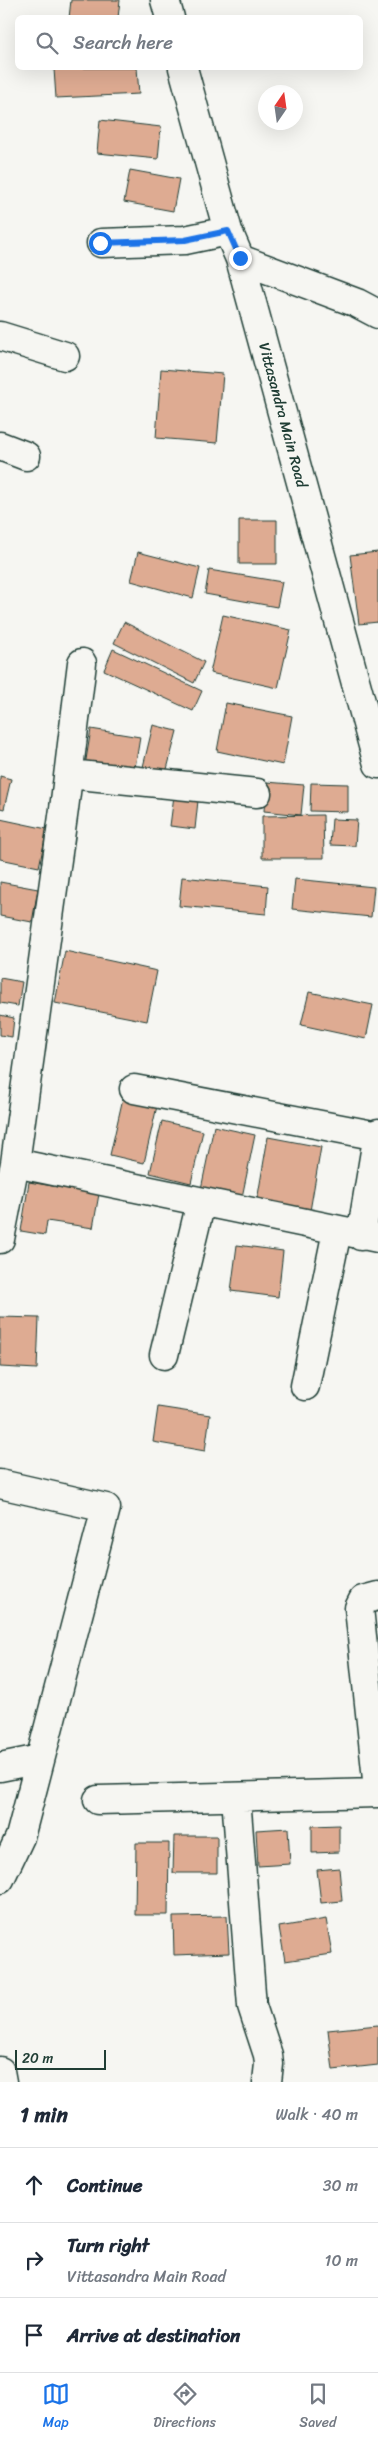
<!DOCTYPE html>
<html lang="en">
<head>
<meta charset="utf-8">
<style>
  body { margin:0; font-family:Sriracha,sans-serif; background:#f6f6f7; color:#1f2937 }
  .compass { position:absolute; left:258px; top:85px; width:45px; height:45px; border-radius:50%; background:#fff; box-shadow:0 5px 20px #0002; rotate:13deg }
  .scale { position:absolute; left:15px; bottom:12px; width:91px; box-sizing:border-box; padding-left:5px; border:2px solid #1f3d34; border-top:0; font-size:14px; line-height:18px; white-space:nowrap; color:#1f3d34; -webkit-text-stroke:4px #f6f6f2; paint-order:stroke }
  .stop { position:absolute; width:15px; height:15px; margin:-11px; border:4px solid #1a73e8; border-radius:50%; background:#fff }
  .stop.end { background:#1a73e8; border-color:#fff; box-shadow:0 1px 5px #0008 }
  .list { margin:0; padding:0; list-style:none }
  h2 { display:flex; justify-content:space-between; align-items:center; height:65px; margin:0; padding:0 20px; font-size:21px }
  h2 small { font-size:16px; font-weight:400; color:#747a83 }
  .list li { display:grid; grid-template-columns:32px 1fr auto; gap:15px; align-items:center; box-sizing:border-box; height:75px; padding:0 20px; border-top:1px solid #e0e1e3 }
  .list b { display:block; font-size:19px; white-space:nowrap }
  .list p { margin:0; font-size:16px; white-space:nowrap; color:#747a83 }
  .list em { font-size:16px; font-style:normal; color:#747a83 }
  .icon { flex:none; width:28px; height:28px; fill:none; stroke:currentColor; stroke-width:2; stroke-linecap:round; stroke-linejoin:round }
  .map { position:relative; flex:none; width:378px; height:2082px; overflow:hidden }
  .search { position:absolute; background:#fff; box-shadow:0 5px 20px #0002; left:15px; right:15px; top:15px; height:55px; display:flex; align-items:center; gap:12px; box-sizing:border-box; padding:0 18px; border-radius:8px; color:#747a83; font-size:19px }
  .sheet { height:290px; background:#fff }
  nav { display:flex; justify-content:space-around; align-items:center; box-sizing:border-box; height:70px; border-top:1px solid #e0e1e3; background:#fff; font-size:14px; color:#747a83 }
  nav a { display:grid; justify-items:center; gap:2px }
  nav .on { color:#1a73e8 }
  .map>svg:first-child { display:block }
</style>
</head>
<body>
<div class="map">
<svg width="378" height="2082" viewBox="0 0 378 2082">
  <rect width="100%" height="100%" fill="#f6f6f2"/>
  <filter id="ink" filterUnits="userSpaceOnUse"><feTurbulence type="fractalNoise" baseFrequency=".02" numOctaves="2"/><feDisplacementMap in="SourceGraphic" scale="10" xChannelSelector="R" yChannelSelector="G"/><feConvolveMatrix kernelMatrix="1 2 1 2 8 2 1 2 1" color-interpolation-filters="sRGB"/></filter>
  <g filter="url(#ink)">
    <!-- building -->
    <path fill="#deab92" stroke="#1f3d34" d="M71,0H120L118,18H69Z
      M83,68H137L139,94L56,98L54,69Z
      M100,120L161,127L158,159L97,153Z
      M130,170L179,179L173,211L124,202Z
      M161,369L223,374L217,443L156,438Z
      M239,520H277V564H239Z
      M138,552L200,568L193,598L131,581Z
      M378,552V622L359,624L350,555Z
      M209,570L282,582L277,607L205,594Z
      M223,615L291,630L278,688L210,673Z
      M124,622L204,662L194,683L114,643Z
      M113,649L202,691L193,711L104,670Z
      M226,703L292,716L283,765L217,751Z
      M153,725L177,731L166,773L143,767Z
      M91,729L140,737L134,774L85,766Z
      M0,776L11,779L4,809L0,808Z
      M266,782L304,785L301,815L264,811Z
      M311,783L348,784V812L310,811Z
      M175,788L199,791L195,829L170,826Z
      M323,815L324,858H262V816Z
      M0,819L47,829L39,867L0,859Z
      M332,819L357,820L355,846L330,845Z
      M182,877L268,886L266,914L179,906Z
      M295,879L374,887L371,917L292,909Z
      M0,882L38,889L32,922L0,916Z
      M65,951L157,971L147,1021L55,1003Z
      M0,978L22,982L18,1006L0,1003Z
      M309,992L373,1005L366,1039L301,1025Z
      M0,1015L14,1018L12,1037L0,1035Z
      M123,1098L157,1106L144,1163L110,1155Z
      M162,1121L203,1131L191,1183L150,1173Z
      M214,1126L255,1135L241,1202L200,1194Z
      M268,1137L321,1147L310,1211L257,1201Z
      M29,1182L99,1194L93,1228L47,1221L45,1235L21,1231Z
      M237,1245L283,1251L278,1297L231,1291Z
      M0,1317L39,1318L37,1369L0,1367Z
      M158,1407L210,1415L205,1451L153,1442Z
      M339,1825V1852L312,1853V1826Z
      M288,1828L290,1864L258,1866L256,1830Z
      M174,1836H217V1873H173Z
      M136,1843H169L168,1915H135Z
      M339,1868L342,1901L321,1903L317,1870Z
      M227,1916L229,1953L174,1955L173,1917Z
      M326,1919L332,1954L285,1961L279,1927Z
      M378,2025V2065L333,2070L328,2030Z"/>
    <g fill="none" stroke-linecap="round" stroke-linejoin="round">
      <defs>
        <path id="minor" d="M165,0L170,18
          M183,68L228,231L240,259L378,764
          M101,243L185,240L228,231
          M240,259L357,303L378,314
          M0,336L65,356
          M0,446L26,456
          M82,663L64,809L15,1163L378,1238
          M69,774L257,793
          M134,1089L378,1136
          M361,1236L378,1133
          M0,1239L15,1163
          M164,1355L201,1202
          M305,1386L337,1231
          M0,1484L106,1508L20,1837L0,1879
          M378,1596L363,1600L359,1608L378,1789
          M0,1767L40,1759
          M236,1797L252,2006L268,2055L269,2064L267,2082
          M98,1800L378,1793
          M0,2071L2,2082"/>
      </defs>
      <!-- minor casing -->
      <use href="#minor" stroke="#1f3d34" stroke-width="31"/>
      <!-- minor -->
      <use href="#minor" stroke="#f6f6f2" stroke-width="28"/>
    </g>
  </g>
  <g fill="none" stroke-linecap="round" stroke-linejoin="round" filter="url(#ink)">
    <!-- route -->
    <path stroke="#1a73e8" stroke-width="6" d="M100,243L185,240L228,231L240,258"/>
  </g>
  <g text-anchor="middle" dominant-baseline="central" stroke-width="5" stroke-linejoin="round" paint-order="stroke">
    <!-- street labels -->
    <g font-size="15" fill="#1f3d34" stroke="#f6f6f2">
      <text transform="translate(283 415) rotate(75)">Vittasandra Main Road</text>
    </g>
  </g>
</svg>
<svg class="compass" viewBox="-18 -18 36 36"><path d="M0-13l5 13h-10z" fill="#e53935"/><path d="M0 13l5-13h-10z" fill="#747a83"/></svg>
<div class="scale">20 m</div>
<div class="stop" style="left:100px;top:243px"></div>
<div class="stop end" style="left:240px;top:258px"></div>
<div class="search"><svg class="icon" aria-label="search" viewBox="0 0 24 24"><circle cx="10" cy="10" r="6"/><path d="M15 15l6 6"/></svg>Search here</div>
</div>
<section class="sheet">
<h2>1 min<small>Walk · 40 m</small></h2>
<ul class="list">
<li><svg class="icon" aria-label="ahead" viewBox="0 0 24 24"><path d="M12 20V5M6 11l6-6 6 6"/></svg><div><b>Continue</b></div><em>30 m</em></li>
<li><svg class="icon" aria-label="right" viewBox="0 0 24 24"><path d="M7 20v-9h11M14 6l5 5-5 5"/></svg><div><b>Turn right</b><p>Vittasandra Main Road</p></div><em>10 m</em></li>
<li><svg class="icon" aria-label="arrive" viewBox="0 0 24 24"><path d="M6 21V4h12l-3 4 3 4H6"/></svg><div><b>Arrive at destination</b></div></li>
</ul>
</section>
<nav>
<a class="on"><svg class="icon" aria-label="map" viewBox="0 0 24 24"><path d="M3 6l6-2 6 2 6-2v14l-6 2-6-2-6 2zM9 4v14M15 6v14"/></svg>Map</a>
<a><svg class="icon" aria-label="directions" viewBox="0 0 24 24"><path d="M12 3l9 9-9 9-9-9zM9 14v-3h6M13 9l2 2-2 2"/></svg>Directions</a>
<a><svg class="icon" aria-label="saved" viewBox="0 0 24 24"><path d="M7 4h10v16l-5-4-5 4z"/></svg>Saved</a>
</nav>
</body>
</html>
